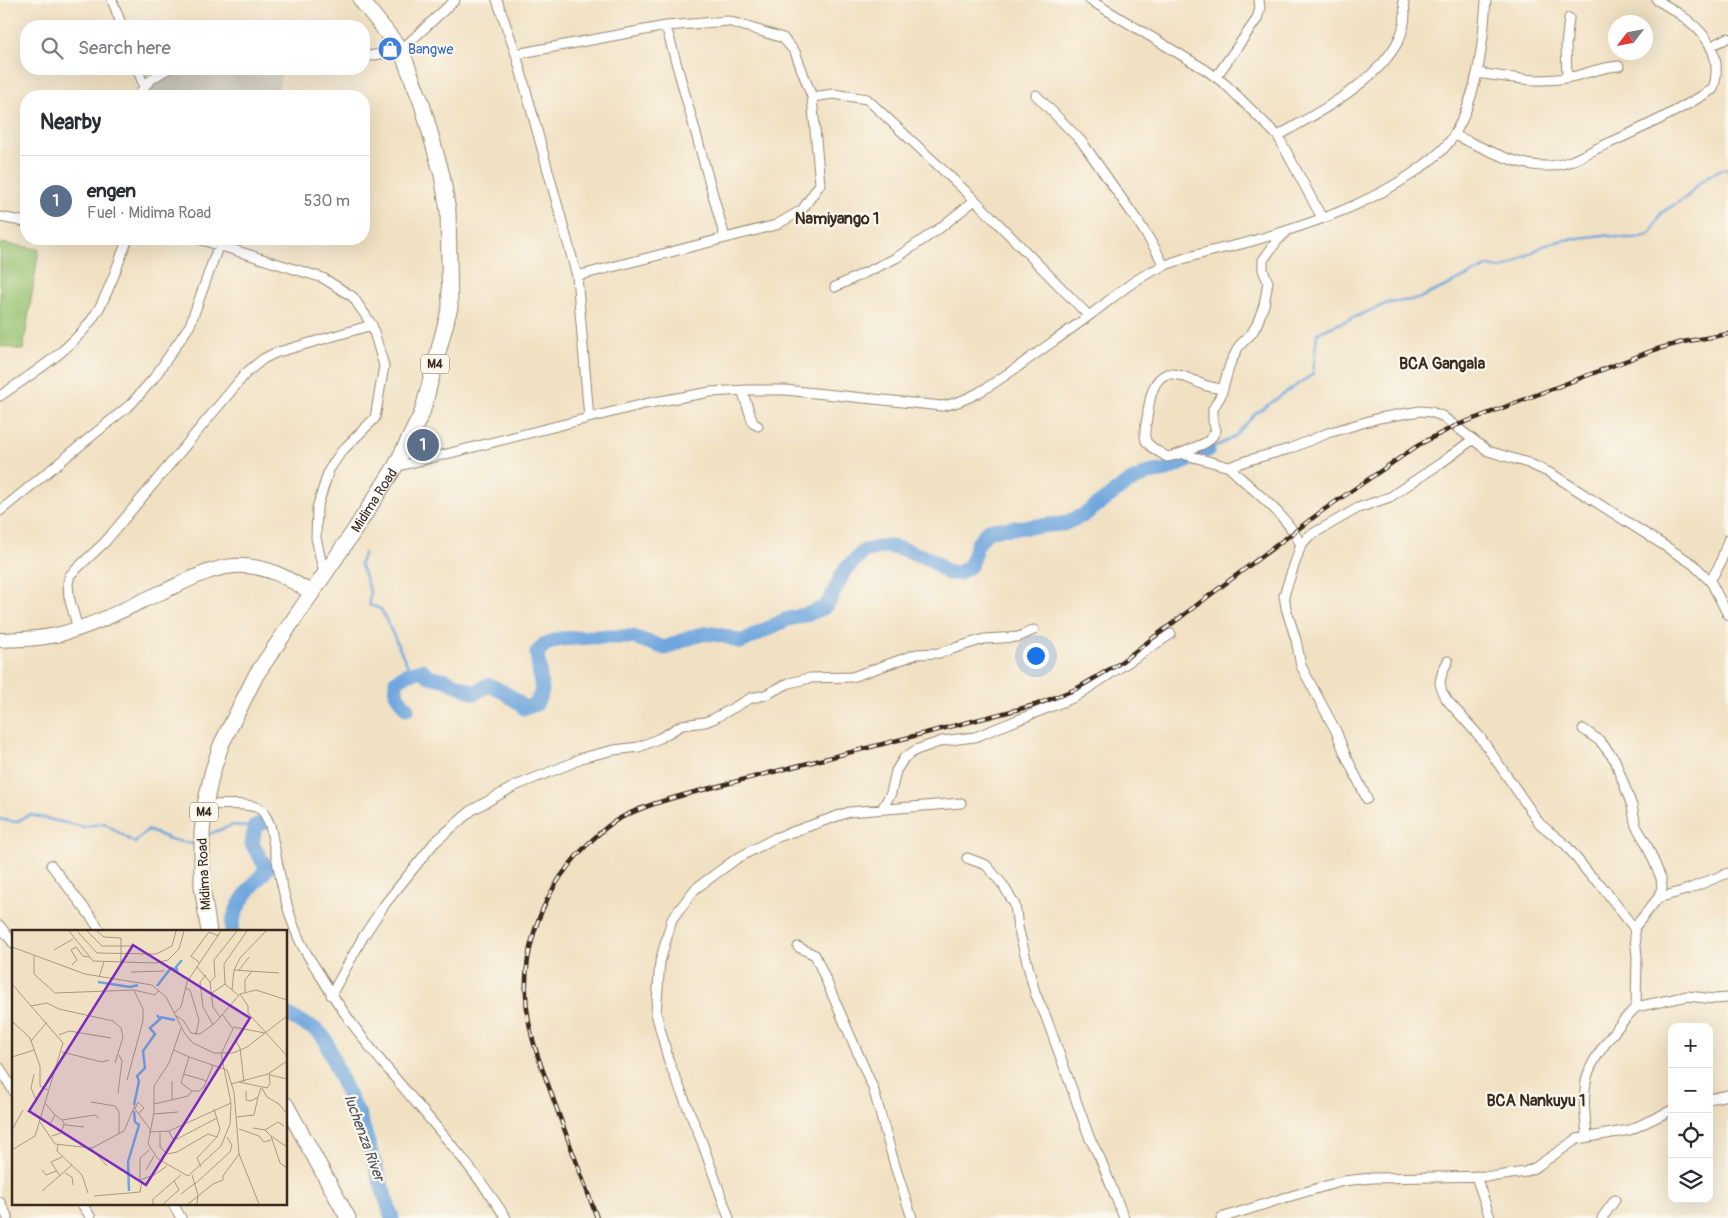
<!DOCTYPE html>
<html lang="en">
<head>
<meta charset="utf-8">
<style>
  body { margin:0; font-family:Pangolin,sans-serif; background:#f2f2f3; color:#2b2b33 }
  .controls { position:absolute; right:15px; bottom:15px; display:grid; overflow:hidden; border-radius:10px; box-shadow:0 5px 20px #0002 }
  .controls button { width:45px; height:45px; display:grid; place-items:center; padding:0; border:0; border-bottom:1px solid #e1e1e2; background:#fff; color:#2b2b33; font:25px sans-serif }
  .compass { position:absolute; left:1608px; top:15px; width:45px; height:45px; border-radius:50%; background:#fff; box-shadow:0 5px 20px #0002; rotate:238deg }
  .you { position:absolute; left:1035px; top:655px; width:18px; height:18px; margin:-12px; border:4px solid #fff; border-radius:50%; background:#1a73e8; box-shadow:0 0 0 8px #1a73e833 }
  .badge { display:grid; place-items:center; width:32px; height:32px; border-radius:50%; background:#1f6fb2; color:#fff; font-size:16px; font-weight:700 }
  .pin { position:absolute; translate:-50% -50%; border:2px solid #fff; box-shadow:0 1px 5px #0006 }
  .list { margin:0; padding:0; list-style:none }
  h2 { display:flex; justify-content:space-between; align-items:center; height:65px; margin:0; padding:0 20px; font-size:21px }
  h2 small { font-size:16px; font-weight:400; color:#7c7c81 }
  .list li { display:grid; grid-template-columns:32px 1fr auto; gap:15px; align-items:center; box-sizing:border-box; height:90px; padding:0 20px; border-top:1px solid #e1e1e2 }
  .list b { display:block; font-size:19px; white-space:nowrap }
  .list p { margin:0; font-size:16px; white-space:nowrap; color:#7c7c81 }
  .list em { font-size:16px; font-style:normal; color:#7c7c81 }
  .icon { flex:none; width:28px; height:28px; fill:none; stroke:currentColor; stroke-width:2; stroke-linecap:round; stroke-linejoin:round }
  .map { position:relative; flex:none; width:1728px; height:1218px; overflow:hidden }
  .search { position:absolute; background:#fff; box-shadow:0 5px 20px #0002; left:20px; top:20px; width:350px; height:55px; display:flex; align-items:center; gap:12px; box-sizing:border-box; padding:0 18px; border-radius:20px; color:#7c7c81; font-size:19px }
  .panel { position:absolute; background:#fff; box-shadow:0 5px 20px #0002; left:20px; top:90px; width:350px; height:155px; border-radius:20px }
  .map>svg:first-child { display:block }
</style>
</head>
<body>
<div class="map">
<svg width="1728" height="1218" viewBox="0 0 1728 1218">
  <rect width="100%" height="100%" fill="#fbf7ec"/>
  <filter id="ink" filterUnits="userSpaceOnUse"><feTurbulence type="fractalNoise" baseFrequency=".02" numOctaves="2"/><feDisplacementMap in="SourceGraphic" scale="10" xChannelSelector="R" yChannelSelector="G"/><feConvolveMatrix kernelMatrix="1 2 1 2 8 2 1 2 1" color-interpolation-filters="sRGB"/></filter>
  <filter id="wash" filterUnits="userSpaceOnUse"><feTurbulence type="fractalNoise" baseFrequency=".0096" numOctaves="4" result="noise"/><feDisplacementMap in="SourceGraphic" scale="20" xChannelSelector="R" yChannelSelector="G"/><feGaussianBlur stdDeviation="1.12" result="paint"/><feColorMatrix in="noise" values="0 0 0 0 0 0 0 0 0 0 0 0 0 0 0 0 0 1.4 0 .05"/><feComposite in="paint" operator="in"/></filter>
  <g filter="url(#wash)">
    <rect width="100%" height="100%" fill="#f1e1c3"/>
    <!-- industrial -->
    <path fill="#c8c4b8" d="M162,69H281V74L277,96H146L143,92Z"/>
    <!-- green -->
    <path fill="#97c371" stroke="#697648" d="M0,243L39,249L23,350L0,346Z"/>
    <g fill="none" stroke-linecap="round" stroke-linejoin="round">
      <!-- stream -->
      <path stroke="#6ea6dd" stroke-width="2.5" d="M1208,450L1233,438L1256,413L1313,374L1317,333L1388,303L1418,299L1489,266L1501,269L1511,265L1543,246L1563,240L1603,235L1623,238H1640L1651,233L1661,213L1688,196L1698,184L1710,175L1722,169H1728
        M364,553L360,563L370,591L369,605L381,609L411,673
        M0,819L15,822L30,815L84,827L104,823L135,843L147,830L173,840L192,844L195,843
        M209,834L233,825L247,827L255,826"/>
      <!-- river -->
      <path stroke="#6ea6dd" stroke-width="15" d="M1196,456L1208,450
        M407,709L396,694V681L408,674L422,670L429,676L446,680L475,693L488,685C503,690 513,697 524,708L536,704L542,691L537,653L544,645L559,639L592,637H633L665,648C698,634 706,627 741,642L785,620L808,614L823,608L830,600L844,571L864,551L886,546L902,549L930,559L948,573H959L970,566L977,545L988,530L1063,524L1084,515L1126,484L1148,473L1167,470L1189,460
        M232,932C231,908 252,886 267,869L252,844L255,826L265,822
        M286,1014L318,1031L325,1039L344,1087L359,1115L392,1218"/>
    </g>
  </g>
  <g filter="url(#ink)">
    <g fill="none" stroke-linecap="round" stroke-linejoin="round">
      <defs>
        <path id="street" d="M112,0L122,26
          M497,0L516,54L577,276
          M1090,0L1206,70L1225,84L1278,136L1322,218
          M666,26L725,238
          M1717,43L1728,38
          M516,54L666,26L728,21L783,38L795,52L812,97L820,184L802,210L776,225L577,276L589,418
          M364,57L401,50L455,0
          M137,69L144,85
          M1477,73C1506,77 1536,83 1566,78C1584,75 1600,67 1619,66
          M1216,77L1257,19L1260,8L1259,0
          M1567,78L1566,45L1569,18
          M1036,95L1082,142L1139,223L1156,250L1164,266
          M139,96C145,82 155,76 168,69
          M812,97L833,94L867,99L975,200L1089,316
          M1454,135C1483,147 1516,167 1548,166C1565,166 1582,156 1598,148C1637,131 1677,112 1713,89C1728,43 1689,19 1657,0
          M1278,136C1321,110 1420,62 1403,0
          M0,217L26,222
          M199,239L323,278L353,297L372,325L384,366L375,418L341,452L329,470L317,508L316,538L324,574
          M835,287L896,258L940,228L975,200
          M1223,389C1216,388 1210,387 1204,385C1195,381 1177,372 1167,374C1151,379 1149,405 1147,418C1146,425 1143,434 1146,441C1150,448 1161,453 1167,457C1178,455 1182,453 1191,449C1204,443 1209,444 1216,430L1213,421V409L1221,395L1230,364L1239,346L1252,333L1257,324L1264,305L1268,282L1263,270V260L1277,241L1287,231
          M742,390L753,423L758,426
          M0,396C33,373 78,346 98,310C111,288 118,262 128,239
          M1183,454L1229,467L1249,460L1289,449L1328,433L1379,418L1420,411L1431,412L1442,416L1488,451L1528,463L1552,474L1693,564L1711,582L1728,615
          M395,467L644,404L710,392L747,390H785L942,406C972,401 995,382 1019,366C1042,349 1066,333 1090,315C1108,302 1125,286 1145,275C1176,257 1215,251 1249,242C1308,225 1369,205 1419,169C1432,159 1446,149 1454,135C1478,95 1483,45 1486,0
          M1229,467C1254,492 1285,512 1301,545
          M0,511L131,404L154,378L190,325L219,244
          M1710,581L1720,564L1728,540
          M78,629L69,597L68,583L70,575L105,542L246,373L263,359L275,353L372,325
          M1448,661L1443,670L1440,682L1442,692L1447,700L1480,737L1540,824L1566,845L1589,874L1601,885L1634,928L1637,956L1636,1007
          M1583,729L1600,741L1615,760L1632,806L1636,826L1646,843L1661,878L1662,888L1658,898L1634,928
          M1367,799L1345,754L1336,731L1301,666L1296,640L1286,608L1284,595L1301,545L1309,536L1358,508L1390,497L1441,463L1472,440
          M205,805C218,805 250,802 260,809C265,813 267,819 270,825C278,863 283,903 299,939C305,953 314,965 322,978C373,1065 451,1133 506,1218
          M882,809L891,793L896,771L904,758L916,750L942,741L975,737L1075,697L1171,634
          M967,858L986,865L1003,885L1015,905L1018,927L1035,993L1046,1017L1090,1139L1100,1158L1124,1218
          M51,865L92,918L101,932
          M1658,898L1686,890L1728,873
          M0,926L14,944
          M798,947L815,955L873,1088L895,1166L912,1218
          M331,995L363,937L385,904L434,843L472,810L515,786L572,763L581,758L614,750L639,747L660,738L682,725L705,722L713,719L751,698L765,695L789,683L810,678L852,677L917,654L939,653L984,639L1018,637L1034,630
          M0,1068L14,1092
          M1709,1099L1728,1095
          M1587,1136C1585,1116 1582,1093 1588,1074C1594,1055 1622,1021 1636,1007L1688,996L1714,999L1728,998
          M1476,1176L1490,1218
          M0,1202L8,1218
          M82,1204L91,1218
          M173,1204L181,1218
          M729,1218L702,1142L669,1062L656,1013L660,962L672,919L695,889L736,859L775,838L849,812L961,803
          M1221,1218L1284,1198L1343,1181L1372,1178L1497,1176L1525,1172L1536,1167L1577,1139L1630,1130L1672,1110
          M1602,1218L1615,1200"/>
        <path id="secondary" d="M0,640C22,639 43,639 64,633C96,625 132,605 162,592C185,582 209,568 234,566C265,564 286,577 312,593"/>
        <g id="primary">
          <path id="s1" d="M209,932L202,886V833L205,805L212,773L221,745L256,675L354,531L395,467L422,413L450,307L448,211L442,175L422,104L401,50L361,0"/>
          <path d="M286,1105L348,1218"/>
        </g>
      </defs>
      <!-- street casing -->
      <use href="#street" stroke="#968670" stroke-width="11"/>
      <!-- secondary casing -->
      <use href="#secondary" stroke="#968670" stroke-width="16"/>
      <!-- primary casing -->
      <use href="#primary" stroke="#968670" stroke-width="17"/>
      <!-- street -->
      <use href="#street" stroke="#fff" stroke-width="9"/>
      <!-- secondary -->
      <use href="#secondary" stroke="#fff" stroke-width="14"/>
      <!-- primary -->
      <use href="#primary" stroke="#fff" stroke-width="15"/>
      <defs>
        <path id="rail" d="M597,1218C583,1180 569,1142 555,1104C547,1080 536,1056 531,1032C515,965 537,896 585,847C594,838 605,827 617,820C640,807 665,800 691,793L1035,705L1076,689L1117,665L1322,511L1420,444L1455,426L1654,350L1683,342L1728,334"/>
      </defs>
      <!-- rail casing -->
      <use href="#rail" stroke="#3b2a1e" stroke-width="4.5"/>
      <!-- rail -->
      <use href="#rail" stroke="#fbf7ec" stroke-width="2.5" stroke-dasharray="8" stroke-linecap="butt"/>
    </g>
  </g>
  <!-- icons -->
  <defs>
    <symbol id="shop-disc" viewBox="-11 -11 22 22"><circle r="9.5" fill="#3f7fe0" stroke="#fbf7ec"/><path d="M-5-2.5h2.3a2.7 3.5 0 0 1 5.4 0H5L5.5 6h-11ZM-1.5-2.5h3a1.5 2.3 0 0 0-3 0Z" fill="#fff"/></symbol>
  </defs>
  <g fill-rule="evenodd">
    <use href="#shop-disc" x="376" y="35" width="28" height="28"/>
  </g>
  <g text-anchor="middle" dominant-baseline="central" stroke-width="4.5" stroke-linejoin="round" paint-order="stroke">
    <!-- shield labels -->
    <g fill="#fbf7ec" stroke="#75685c" stroke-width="1">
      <rect x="421" y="354.5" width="28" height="19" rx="4"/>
      <rect x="190" y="802.5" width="28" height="19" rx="4"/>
    </g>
    <g font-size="12" font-weight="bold" fill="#3b2a1e">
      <text x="435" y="364">M4</text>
      <text x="204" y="812">M4</text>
    </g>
    <!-- shop labels -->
    <g font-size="14" fill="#366cbe" stroke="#fbf7ec" text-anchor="start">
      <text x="408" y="49">Bangwe</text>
    </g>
    <!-- street labels -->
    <g font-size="14" fill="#3b2a1e" stroke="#fbf7ec">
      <text stroke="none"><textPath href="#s1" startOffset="479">Midima Road</textPath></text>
      <text transform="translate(204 874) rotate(-93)">Midima Road</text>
    </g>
    <!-- water labels -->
    <g font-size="15" font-style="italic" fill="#4d5561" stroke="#fbf7ec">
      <text transform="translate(364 1138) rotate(70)">luchenza River</text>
    </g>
    <!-- quarter labels -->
    <g font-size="16" font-weight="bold" fill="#3b2a1e" stroke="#fbf7ec">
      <text x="837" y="219">Namiyango 1</text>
      <text x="1442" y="364">BCA Gangala</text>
      <text x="1536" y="1101">BCA Nankuyu 1</text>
    </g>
  </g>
  <!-- overview -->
  <g transform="translate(12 930)">
    <rect width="275" height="275" fill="#f1e1c3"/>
    <path fill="none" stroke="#6ea6dd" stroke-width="2.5" d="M86,52L118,57L126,55M145,56L159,38L165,40L164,37L170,30M148,87L163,90M122,175L127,151L125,146L133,138L131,121L143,104L138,98L148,89L145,85M117,261L116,232L127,195L123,192L122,181"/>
    <path fill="none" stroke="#a89881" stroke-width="1" d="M57,1L81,31L144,33L156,30L167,19L172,1M75,1L90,16H124M85,1L92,7L109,8V33M66,2L85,23L144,24L160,16L164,1M0,17L73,44L140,55L154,67L173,104L181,113L202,123H221L235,117L275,86M64,17L71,26L77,27M42,20L61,9M22,26V44L43,63L122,60L143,65L147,60M188,33L179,26L197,2L207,6M60,35L65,30L59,20L64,17M185,37L198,52L201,77L208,87M222,40L228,28L254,1M227,40L237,27M119,42L152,41M194,45L188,52L191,77L201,95M87,47L92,32M198,52L203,47L202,30L225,1M0,54L51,113L23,206L0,220M173,58L178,60L187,90L184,105M220,60L222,40L267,43M233,62V50L240,41M200,63L213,54M228,64L236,76V83L275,126M226,65L213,54L212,34L235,1M19,76L35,73L47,79L101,91L109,98L111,107L103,133M162,83L169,77L175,52L209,1M163,85L171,90L179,103L188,104L203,93L228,64L244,60L275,70M0,91L18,108L28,136V156L36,160M221,97L253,103M169,98L157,133L142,156V182L136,214L146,229L176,246L209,216L218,194L219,173L209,124L221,99L210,84M47,105L57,101L99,108M19,111L35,92M224,111L228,118L232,152M162,120L177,127L169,153L180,161H187L192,157L201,135M50,122L90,132L97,130M0,127L22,120M177,127L215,140L222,162L227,224L247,274M22,144L19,158L25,172M171,144L195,151M258,145L275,149M115,150L131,91V79L122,60M160,151V170M227,152L255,158L258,154L257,143M219,154L256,144L275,131M250,158L255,167L267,174L275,184M234,161V170L239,171L246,167L249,158M106,163L110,131L107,125M79,172L103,176L107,182V204M33,173L43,185L37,196M142,174L176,166L180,161M127,183L132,178L126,172L123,179L138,199M142,184L166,182M43,185L50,190L83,185L87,188M225,187L242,185L246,167M50,190L53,195L72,197M28,192L43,214L80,218L112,201L123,175M241,198L253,200L259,206M227,199L247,206L252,212L259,210M0,200L11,180M253,200L266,192L272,196M157,201L160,208L165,209L205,188M137,202L157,201L219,173M148,203V217L155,224L165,222L196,204L205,207L208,199L202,179M40,206L49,203L52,194M46,215L45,221L70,245L76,263M275,217L259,206L268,233L275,238M79,218L95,236M137,220L128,228V250L142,245L155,236M189,237L185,228L205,207M30,240L34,245L44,241M134,240L142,226M53,243L60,247L61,255M180,245L186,265L185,274M48,246L39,232L50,227M183,254L218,222L220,215L215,207M30,261L60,235M169,264L183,253M82,266L128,262L130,251M141,274V269L169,245M151,274L167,260L162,251M176,274L201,254L211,250V246L227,224"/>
    <path fill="#7b2cbf" fill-opacity="0.15" stroke="#7b2cbf" stroke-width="2.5" d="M121,15L238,88L134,255L17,181Z"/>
    <rect width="275" height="275" fill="none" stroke="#3b2a1e" stroke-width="2.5"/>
  </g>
</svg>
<div class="controls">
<button>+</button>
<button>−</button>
<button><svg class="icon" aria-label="locate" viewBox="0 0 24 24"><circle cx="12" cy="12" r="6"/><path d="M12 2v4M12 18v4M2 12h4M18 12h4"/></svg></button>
<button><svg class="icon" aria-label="layers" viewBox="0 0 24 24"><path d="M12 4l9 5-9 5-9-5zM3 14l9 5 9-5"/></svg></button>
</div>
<svg class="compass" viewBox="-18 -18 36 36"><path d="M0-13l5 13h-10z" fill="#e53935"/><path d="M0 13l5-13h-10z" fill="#7c7c81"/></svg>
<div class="you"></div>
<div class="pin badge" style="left:423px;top:445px;background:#5c6f8a">1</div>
<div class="search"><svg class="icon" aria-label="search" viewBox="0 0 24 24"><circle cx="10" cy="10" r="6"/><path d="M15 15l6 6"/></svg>Search here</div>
<section class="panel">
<h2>Nearby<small></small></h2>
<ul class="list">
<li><span class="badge" style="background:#5c6f8a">1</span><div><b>engen</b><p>Fuel · Midima Road</p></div><em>530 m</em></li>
</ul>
</section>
</div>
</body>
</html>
